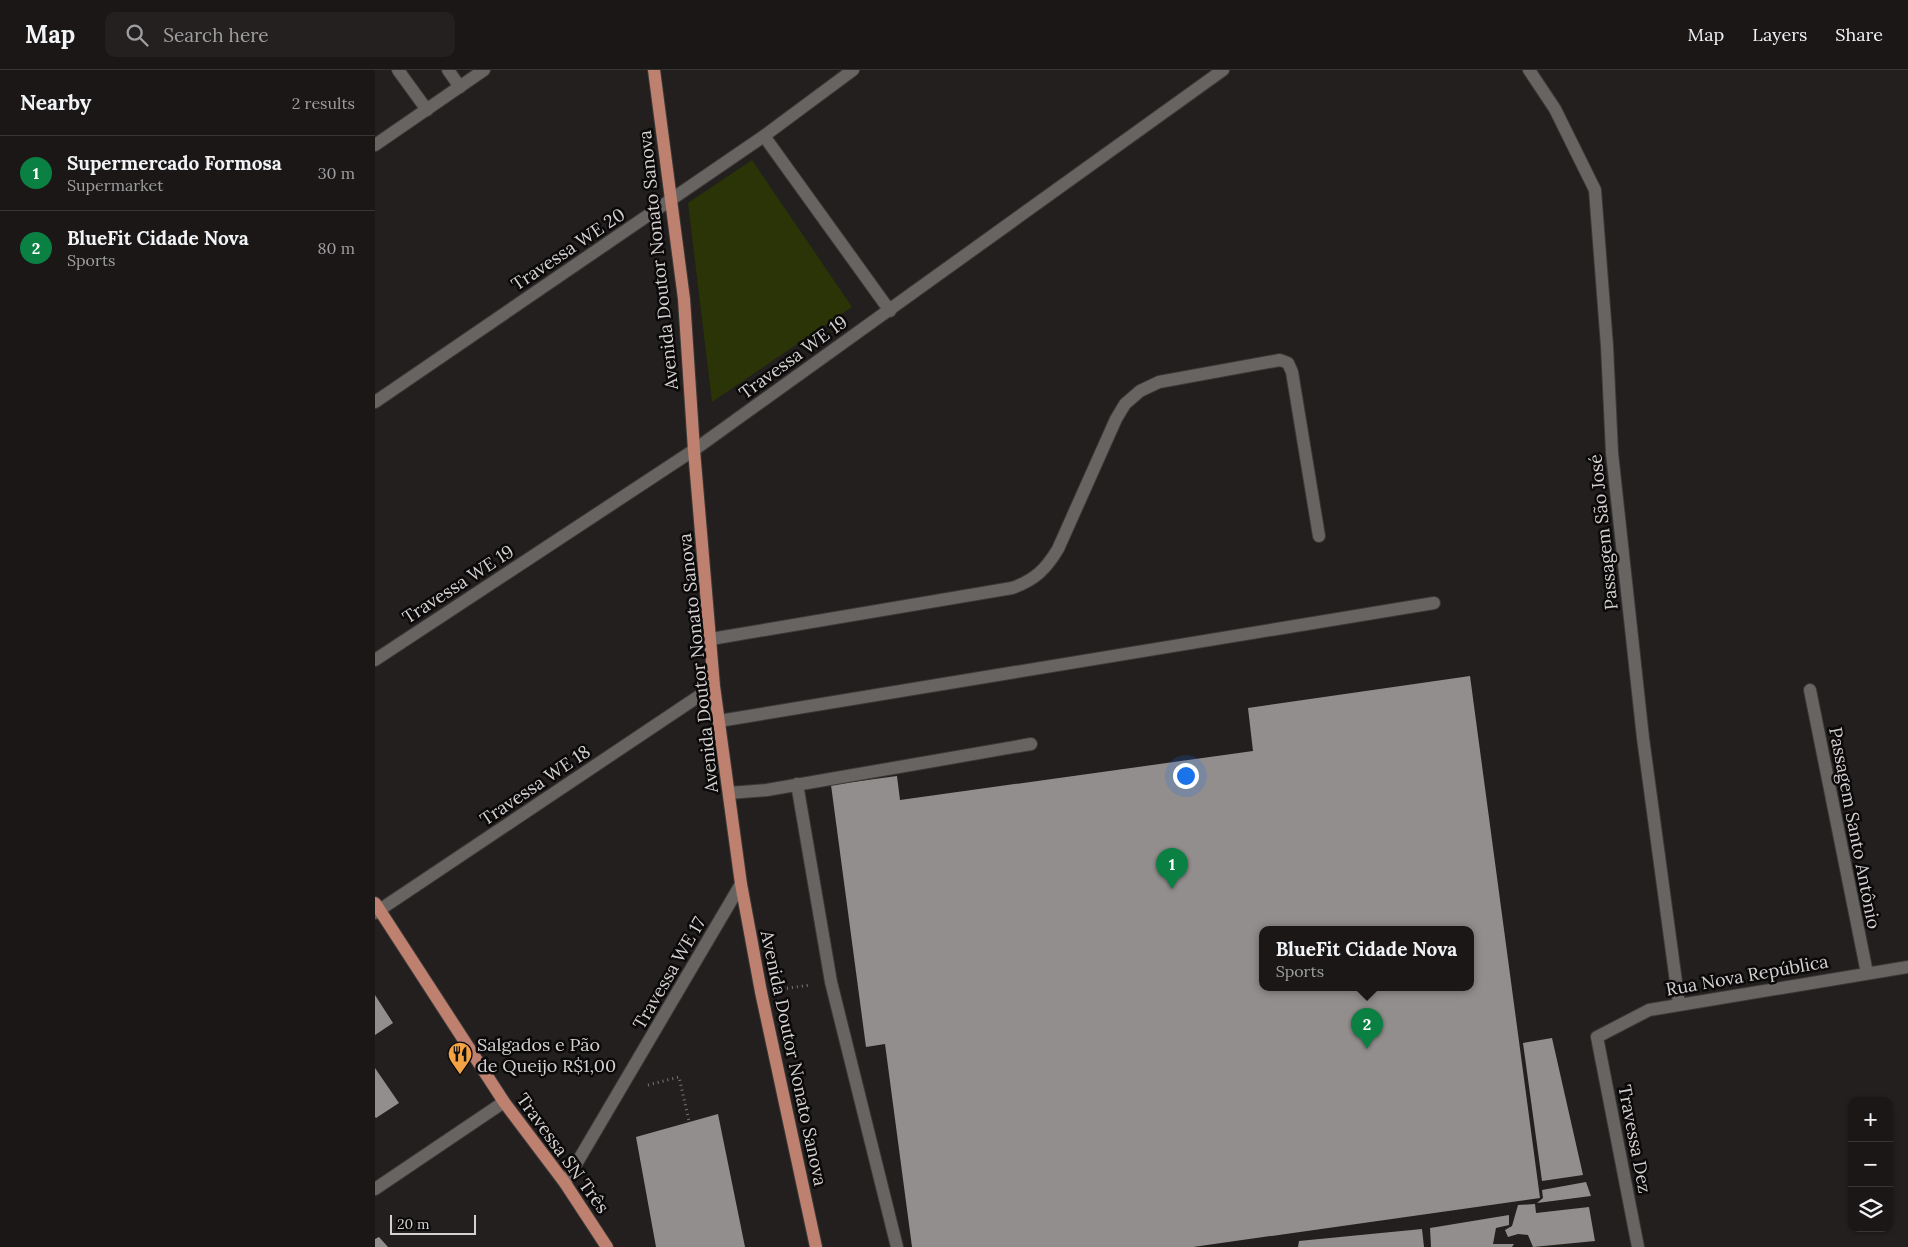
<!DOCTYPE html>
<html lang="en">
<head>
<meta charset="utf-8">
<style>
  body { margin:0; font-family:Lora,serif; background:#23201f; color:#f1f3f6 }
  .controls { position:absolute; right:15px; bottom:15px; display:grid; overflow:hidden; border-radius:10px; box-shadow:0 1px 4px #0004 }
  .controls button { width:45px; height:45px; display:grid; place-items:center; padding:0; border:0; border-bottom:1px solid #383635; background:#1a1716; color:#f1f3f6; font:25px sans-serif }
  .scale { position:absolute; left:15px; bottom:12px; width:86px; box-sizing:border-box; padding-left:5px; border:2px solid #d4d2d1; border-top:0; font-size:14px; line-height:18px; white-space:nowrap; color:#d4d2d1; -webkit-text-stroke:4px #0b0909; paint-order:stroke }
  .you { position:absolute; left:810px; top:705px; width:18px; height:18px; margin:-12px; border:4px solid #fff; border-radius:50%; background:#1a73e8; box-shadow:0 0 0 8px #1a73e833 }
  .badge { display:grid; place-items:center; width:32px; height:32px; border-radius:50%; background:#0b8043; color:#fff; font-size:16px; font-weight:700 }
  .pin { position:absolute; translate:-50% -41px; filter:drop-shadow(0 1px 2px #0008) }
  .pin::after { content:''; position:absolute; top:26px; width:18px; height:15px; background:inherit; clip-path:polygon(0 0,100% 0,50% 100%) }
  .popup { position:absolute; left:884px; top:856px; width:215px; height:65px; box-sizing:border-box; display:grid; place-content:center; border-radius:10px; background:#1a1716; filter:drop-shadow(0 1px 4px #0005); font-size:16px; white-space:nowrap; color:#9f9fa1 }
  .popup b { font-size:19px; color:#f1f3f6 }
  .popup::after { content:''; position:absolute; left:50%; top:100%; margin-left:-10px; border:10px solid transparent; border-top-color:#1a1716 }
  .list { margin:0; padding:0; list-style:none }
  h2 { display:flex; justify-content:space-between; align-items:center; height:65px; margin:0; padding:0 20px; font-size:21px }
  h2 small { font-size:16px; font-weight:400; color:#9f9fa1 }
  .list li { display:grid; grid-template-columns:32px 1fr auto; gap:15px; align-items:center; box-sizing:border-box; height:75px; padding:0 20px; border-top:1px solid #383635 }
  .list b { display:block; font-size:19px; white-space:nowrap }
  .list p { margin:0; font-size:16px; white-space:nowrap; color:#9f9fa1 }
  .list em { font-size:16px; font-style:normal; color:#9f9fa1 }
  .icon { flex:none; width:28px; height:28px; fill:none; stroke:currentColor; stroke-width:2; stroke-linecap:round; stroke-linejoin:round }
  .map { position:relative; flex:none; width:1533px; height:1177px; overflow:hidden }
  header { display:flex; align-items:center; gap:30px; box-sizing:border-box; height:70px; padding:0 25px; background:#1a1716; border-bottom:1px solid #383635 }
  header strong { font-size:24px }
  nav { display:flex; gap:28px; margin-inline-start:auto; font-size:18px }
  .search { width:350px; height:45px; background:#23201f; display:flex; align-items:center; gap:12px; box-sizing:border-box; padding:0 18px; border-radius:10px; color:#9f9fa1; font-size:19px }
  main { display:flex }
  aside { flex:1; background:#1a1716 }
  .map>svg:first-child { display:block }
</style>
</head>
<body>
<header>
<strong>Map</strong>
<div class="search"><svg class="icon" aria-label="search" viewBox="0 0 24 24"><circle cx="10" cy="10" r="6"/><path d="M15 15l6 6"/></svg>Search here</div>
<nav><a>Map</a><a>Layers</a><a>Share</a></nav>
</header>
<main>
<aside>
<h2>Nearby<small>2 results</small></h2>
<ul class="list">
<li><span class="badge">1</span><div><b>Supermercado Formosa</b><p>Supermarket</p></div><em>30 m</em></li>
<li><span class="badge">2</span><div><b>BlueFit Cidade Nova</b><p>Sports</p></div><em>80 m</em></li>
</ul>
</aside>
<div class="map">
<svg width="1533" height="1177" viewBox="0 0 1533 1177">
  <rect width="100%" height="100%" fill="#221f1e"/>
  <!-- green -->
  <path fill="#2a3406" d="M377,90L477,237L337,332L313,133Z"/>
  <!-- building -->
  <path fill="#928e8d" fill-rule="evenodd" d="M1095,606L1165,1128L818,1177H537L510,974L491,977L456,715L522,706L525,730L878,681L873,638ZM888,860H1096V918H888Z
    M0,925L18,953L0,965Z
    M1177,968L1208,1105L1167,1111L1148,973Z
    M0,998L24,1033L1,1048L0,1047Z
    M343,1044L370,1177H281L261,1067Z
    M1211,1112L1216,1126L1162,1133L1168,1128L1167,1120Z
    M1160,1134L1161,1143L1214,1137L1220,1171L1158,1177L1153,1165L1143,1164L1133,1167L1130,1160L1137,1156L1143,1135Z
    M1134,1145V1155L1121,1158L1118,1174H1139L1137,1177H1056L1055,1158Z
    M1047,1159L1049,1177H923L924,1171Z
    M4,1167L13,1177H0V1169Z"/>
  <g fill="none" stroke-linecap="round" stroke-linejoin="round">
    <defs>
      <path id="service" d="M23,0L52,40
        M73,0L85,17
        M344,651L1059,533
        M422,714L456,912L522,1177
        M354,723L392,720L656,674"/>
      <path id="minor" d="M1154,0L1180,39L1220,120L1232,276L1237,383L1268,668L1304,934
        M389,66L515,241
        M0,75L109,0
        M336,569L637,518C660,510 671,499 683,479L741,349L750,334L765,321L784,312L905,290L913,293L917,302L944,466
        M1435,620L1492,903
        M0,843L339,616
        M190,1113L366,814
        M0,1119L129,1032
        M1263,1177L1222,967L1274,940L1533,897"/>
      <path id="secondary" d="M0,332L389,66L478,0
        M0,590L319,380L848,0"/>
      <path id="primary" d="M279,0L309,229L319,380L339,616L366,814L386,922L441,1177
        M0,833L129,1032L190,1113L232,1177"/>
    </defs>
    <!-- service casing -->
    <use href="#service" stroke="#3c3938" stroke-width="14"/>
    <!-- minor casing -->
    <use href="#minor" stroke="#3c3938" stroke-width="14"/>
    <!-- secondary casing -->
    <use href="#secondary" stroke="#3c3938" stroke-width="14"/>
    <!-- primary casing -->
    <use href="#primary" stroke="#3c3938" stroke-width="14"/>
    <!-- path -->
    <path stroke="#777574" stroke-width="3" stroke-dasharray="1 4" stroke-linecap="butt" d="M407,919L435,915
      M273,1015L304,1007L314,1051"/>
    <!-- service -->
    <use href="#service" stroke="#686462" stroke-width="12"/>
    <!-- minor -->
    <use href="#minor" stroke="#686462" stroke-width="12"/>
    <!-- secondary -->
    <use href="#secondary" stroke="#686462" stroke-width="12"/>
    <!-- primary -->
    <use href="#primary" stroke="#be806f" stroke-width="12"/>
  </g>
  <!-- icons -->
  <defs>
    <symbol id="restaurant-pin" viewBox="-11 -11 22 30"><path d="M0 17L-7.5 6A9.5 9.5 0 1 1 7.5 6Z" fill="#f4a344" stroke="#0b0909"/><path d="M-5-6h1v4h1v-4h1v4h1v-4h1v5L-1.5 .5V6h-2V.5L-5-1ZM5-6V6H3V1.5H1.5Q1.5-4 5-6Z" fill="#111"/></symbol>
  </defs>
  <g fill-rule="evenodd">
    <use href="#restaurant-pin" x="71" y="970" width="28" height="38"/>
  </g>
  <g text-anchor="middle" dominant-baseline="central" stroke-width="5" stroke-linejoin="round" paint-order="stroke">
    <!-- street labels -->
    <g font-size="18" fill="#d4d2d1" stroke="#0b0909">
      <text transform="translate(193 179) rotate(-34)">Travessa WE 20</text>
      <text transform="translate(283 190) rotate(-96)">Avenida Doutor Nonato Sanova</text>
      <text transform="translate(418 287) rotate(-36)">Travessa WE 19</text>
      <text transform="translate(1228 462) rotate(-96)">Passagem São José</text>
      <text transform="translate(83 514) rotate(-33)">Travessa WE 19</text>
      <text transform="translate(323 593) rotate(-96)">Avenida Doutor Nonato Sanova</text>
      <text transform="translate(160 715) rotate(-34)">Travessa WE 18</text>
      <text transform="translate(1480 758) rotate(79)">Passagem Santo Antônio</text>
      <text transform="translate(294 903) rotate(-60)">Travessa WE 17</text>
      <text transform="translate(1372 905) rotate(-10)">Rua Nova República</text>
      <text transform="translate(419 988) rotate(78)">Avenida Doutor Nonato Sanova</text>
      <text transform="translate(1260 1069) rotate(79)">Travessa Dez</text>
      <text transform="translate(188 1083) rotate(54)">Travessa SN Três</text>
    </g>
    <!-- poi labels -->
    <g font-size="18" fill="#d4d2d1" stroke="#0b0909" text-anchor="start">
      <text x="102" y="974">Salgados e Pão<tspan x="102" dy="21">de Queijo R$1,00</tspan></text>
    </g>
  </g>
</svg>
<div class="controls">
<button>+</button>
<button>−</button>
<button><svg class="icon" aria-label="layers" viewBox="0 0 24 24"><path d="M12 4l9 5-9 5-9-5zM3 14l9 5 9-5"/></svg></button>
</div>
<div class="scale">20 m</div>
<div class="you"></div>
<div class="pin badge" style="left:797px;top:819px">1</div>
<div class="pin badge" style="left:992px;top:979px">2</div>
<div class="popup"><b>BlueFit Cidade Nova</b>Sports</div>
</div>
</main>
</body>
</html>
